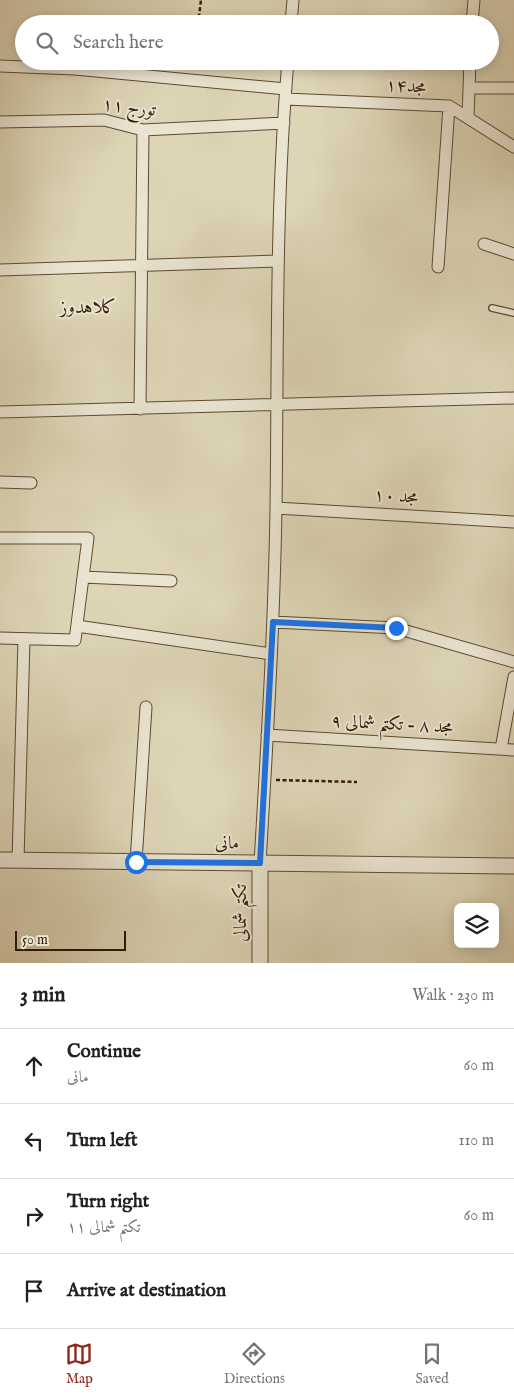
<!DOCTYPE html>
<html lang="en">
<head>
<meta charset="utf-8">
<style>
  body { margin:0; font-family:"IM FELL English",Amiri,serif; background:#f6f6f6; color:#202124 }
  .controls { position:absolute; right:15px; bottom:15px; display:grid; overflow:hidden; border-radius:8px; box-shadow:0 2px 12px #0003 }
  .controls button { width:45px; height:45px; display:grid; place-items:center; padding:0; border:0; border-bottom:1px solid #e0e0e0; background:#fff; color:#202124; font:25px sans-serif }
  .scale { position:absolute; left:15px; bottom:12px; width:111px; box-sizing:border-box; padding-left:5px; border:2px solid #351a09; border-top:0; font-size:14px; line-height:18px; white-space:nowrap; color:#351a09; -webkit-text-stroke:4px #e9e4d0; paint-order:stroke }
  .stop { position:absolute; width:15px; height:15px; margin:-11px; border:4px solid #1a73e8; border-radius:50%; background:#fff }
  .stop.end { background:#1a73e8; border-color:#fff; box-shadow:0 1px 5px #0008 }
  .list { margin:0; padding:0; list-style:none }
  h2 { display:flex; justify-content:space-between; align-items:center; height:65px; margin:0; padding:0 20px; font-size:21px }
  h2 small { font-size:16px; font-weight:400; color:#757577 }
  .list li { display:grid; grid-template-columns:32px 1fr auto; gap:15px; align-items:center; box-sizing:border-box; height:75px; padding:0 20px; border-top:1px solid #e0e0e0 }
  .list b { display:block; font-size:19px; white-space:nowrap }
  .list p { margin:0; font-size:16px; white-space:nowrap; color:#757577 }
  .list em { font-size:16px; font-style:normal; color:#757577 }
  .icon { flex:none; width:28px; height:28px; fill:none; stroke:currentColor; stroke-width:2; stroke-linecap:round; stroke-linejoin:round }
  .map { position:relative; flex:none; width:514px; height:963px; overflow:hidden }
  .search { position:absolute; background:#fff; box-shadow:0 2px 12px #0003; left:15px; right:15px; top:15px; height:55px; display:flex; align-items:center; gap:12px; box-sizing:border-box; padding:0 18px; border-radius:28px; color:#757577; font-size:19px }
  .sheet { height:365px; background:#fff }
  nav { display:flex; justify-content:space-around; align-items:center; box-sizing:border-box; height:70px; border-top:1px solid #e0e0e0; background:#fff; font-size:14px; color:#757577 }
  nav a { display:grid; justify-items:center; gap:2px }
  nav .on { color:#8f2418 }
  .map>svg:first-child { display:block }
</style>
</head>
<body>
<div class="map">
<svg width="514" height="963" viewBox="0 0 514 963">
  <rect width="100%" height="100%" fill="#ddd5b6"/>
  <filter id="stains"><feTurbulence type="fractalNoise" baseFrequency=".004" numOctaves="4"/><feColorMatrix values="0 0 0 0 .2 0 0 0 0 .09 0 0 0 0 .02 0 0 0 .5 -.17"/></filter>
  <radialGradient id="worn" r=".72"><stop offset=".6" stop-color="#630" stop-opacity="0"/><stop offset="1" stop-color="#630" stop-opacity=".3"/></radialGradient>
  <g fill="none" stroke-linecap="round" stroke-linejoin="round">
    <defs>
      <path id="service" d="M492,308L514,313"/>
      <path id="minor" d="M291,24L293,0
        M472,24L474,0
        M0,66L75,69L286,89
        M469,88H514
        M285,99L449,106L514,147
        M468,117L470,61
        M0,122L104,120L143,130L284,123
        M484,244L514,254
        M438,267L449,106
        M0,270L278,261
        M140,409L143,130
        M0,412L514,398
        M0,482L31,483
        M276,508L514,522
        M0,538H88L75,640L0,638
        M83,577L171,581
        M273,622L396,628L514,662
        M77,626L271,654
        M267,735L514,750
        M501,749L514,677
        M18,861L24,639
        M136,862L146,707
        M260,863C267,745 274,627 276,509C278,360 275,210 288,61"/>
      <path id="tertiary" d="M0,860L514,866
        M260,963V863"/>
    </defs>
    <!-- service casing -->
    <use href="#service" stroke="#5f4934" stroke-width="8"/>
    <!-- minor casing -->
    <use href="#minor" stroke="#5f4934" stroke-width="13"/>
    <!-- tertiary casing -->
    <use href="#tertiary" stroke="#5f4934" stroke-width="17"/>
    <!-- path -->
    <path stroke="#351a09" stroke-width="2.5" stroke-dasharray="4 2.5" stroke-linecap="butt" d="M198,24L201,0
      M276,780L357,782"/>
    <!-- service -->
    <use href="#service" stroke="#e9e4d0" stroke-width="5.5"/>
    <!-- minor -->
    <use href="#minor" stroke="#e9e4d0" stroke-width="11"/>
    <!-- tertiary -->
    <use href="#tertiary" stroke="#e9e4d0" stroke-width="15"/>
  </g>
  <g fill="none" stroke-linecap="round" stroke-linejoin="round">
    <!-- route -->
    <path stroke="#1a73e8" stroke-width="6" d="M136,862L260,863L273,622L396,628"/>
  </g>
  <g text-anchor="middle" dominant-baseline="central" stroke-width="4" stroke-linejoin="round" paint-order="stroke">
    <!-- street labels -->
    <g font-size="18" fill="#351a09" stroke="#e9e4d0">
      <text transform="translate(406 87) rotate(3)">مجد۱۴</text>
      <text transform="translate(129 108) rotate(7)">تورج ۱۱</text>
      <text transform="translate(396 497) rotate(3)">مجد ۱۰</text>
      <text transform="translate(392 725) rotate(3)">مجد ۸ - تکتم شمالی ۹</text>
      <text transform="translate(227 844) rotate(1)">مانی</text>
      <text transform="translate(241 913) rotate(-90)">تکتم شمالی</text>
    </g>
    <!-- neighbourhood labels -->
    <g font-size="19" fill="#351a09" stroke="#e9e4d0">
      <text x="88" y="308">کلاهدوز</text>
    </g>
  </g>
  <rect width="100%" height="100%" filter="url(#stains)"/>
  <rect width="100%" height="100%" fill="url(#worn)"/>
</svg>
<div class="controls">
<button><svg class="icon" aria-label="layers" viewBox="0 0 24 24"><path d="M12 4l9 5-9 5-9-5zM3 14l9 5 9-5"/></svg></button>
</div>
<div class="scale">50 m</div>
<div class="stop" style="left:136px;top:862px"></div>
<div class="stop end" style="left:396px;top:628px"></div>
<div class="search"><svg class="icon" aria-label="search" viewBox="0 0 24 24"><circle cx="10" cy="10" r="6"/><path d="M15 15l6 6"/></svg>Search here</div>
</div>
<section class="sheet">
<h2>3 min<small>Walk · 230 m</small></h2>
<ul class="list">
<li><svg class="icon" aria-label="ahead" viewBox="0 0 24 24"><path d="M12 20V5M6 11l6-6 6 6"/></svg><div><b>Continue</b><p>مانی</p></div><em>60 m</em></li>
<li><svg class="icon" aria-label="left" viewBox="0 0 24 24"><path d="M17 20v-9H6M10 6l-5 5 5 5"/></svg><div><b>Turn left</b></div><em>110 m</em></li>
<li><svg class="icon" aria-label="right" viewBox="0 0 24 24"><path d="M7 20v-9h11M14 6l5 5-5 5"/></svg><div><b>Turn right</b><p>تکتم شمالی ۱۱</p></div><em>60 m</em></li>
<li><svg class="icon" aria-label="arrive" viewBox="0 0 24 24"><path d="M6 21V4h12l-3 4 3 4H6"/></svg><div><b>Arrive at destination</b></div></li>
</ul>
</section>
<nav>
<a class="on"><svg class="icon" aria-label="map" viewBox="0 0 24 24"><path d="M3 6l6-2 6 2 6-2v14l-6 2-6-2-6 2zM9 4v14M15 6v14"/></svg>Map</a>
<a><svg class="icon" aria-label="directions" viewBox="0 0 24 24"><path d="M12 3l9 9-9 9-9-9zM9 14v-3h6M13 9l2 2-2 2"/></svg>Directions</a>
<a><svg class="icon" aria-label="saved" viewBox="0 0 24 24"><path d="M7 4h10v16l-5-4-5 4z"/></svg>Saved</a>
</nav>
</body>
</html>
